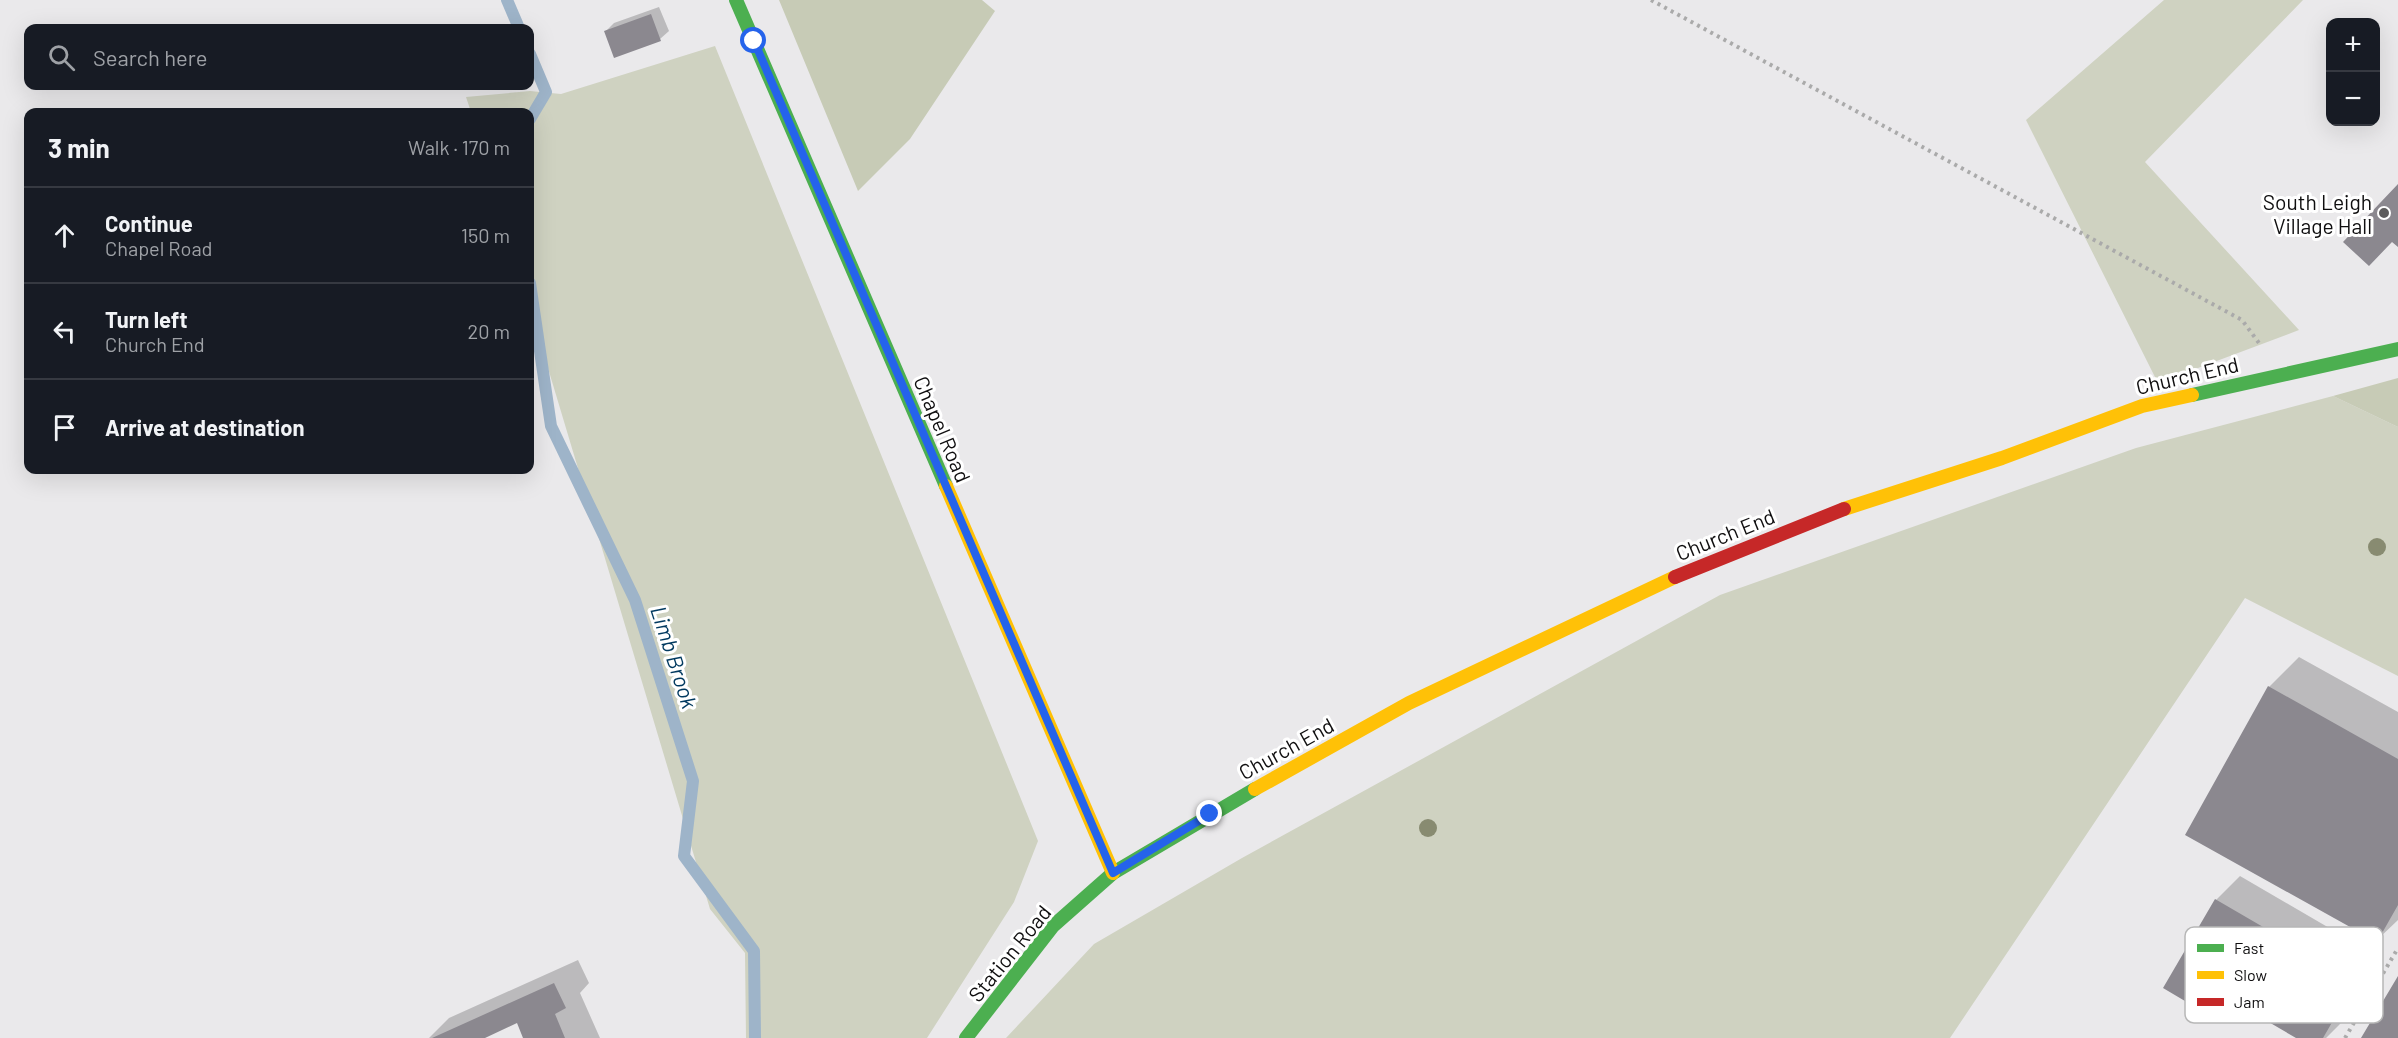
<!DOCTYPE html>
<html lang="en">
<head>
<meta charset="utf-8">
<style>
  body { margin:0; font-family:Barlow,sans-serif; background:#20242c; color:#f1f3f6 }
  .controls { position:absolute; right:18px; top:18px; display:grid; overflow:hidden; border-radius:12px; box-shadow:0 6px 24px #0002 }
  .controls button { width:54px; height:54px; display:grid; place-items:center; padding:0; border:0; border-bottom:2px solid #363941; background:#171b24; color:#f1f3f6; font:30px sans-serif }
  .stop { position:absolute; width:18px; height:18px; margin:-14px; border:4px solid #2563eb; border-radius:50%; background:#fff }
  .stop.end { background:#2563eb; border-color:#fff; box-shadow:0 2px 6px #0008 }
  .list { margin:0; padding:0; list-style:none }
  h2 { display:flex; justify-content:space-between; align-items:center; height:78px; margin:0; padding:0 24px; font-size:26px }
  h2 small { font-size:20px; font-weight:400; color:#9ea1a6 }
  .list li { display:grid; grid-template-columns:39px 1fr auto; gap:18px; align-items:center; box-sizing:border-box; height:96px; padding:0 24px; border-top:2px solid #363941 }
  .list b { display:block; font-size:22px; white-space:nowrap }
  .list p { margin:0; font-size:20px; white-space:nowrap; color:#9ea1a6 }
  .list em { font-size:20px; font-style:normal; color:#9ea1a6 }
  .icon { flex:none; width:33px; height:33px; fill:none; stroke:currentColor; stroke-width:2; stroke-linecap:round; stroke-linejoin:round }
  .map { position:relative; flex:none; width:2398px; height:1038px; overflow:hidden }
  .search { position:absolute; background:#171b24; box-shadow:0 6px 24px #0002; left:24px; top:24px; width:510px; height:66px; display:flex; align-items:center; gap:15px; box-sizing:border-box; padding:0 21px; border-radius:12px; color:#9ea1a6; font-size:22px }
  .panel { position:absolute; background:#171b24; box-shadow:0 6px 24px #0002; left:24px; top:108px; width:510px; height:366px; border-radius:12px }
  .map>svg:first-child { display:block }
</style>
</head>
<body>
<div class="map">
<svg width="2398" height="1038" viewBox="0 0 2398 1038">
  <rect width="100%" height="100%" fill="#eae9eb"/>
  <!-- green -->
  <path fill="#cfd2c1" d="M2164,0H2303L2145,162L2299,330L2158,383L2026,120Z
    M715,46L1038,841L1014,902L927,1038H746L745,953L710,909L530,308V112H471L466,97L530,91L561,94Z
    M2333,396L2398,427V676L2245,598L1950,1038H1006L1094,944L1242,858L1720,595L2136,448Z"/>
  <!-- forest -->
  <path fill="#c7cbb6" d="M779,0H982L995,11L910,139L858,191Z
    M2398,378V427L2333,396Z"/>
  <!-- shadow -->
  <path fill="#0003" d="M659,7L669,31L660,39L606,31L614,23Z
    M2299,657L2398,712V920L2377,940L2269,687Z
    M2240,876L2379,957L2340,1024L2326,1038H2299L2207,984L2189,1002L2216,900Z
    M578,960L589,983L580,993L600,1038H525L518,1021L482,1038H429L449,1018Z"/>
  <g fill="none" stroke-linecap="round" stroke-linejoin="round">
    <!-- stream -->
    <path stroke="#9eb4c9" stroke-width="12" d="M507,0L519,28
      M530,54L546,92L530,119
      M530,283L551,426L635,600L693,781L684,856L754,951L755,1038"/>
  </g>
  <!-- building -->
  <path fill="#8b888f" d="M651,14L661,41L614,58L604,31Z
    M2398,184V247L2392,242L2369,266L2343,242Z
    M2268,686L2398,759V905L2377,942L2185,835Z
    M2215,899L2356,981L2323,1038H2296L2202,983L2190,1004L2163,988Z
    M2398,976V1038H2361Z
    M554,983L566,1008L555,1014L565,1038H523L517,1023L485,1038H432Z"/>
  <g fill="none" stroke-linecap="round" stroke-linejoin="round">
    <!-- path -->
    <path stroke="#aaa" stroke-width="4" stroke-dasharray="3 4.5" stroke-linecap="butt" d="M1651,0L2242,320L2259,343
      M2345,1038L2398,948"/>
    <!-- fast -->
    <path stroke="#4caf50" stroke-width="14" d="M736,0L946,486
      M2192,395L2398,349
      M966,1038L1053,926L1113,873L1255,789"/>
    <!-- slow -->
    <path stroke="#ffc107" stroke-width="14" d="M946,486L1113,873
      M1844,509L2002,458L2142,406L2192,395
      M1255,789L1409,703L1675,577"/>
    <!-- jam -->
    <path stroke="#c62828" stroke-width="14" d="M1675,577L1844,509"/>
  </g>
  <!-- trees -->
  <g fill="#888b71">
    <circle cx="2377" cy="547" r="9"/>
    <circle cx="1428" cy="828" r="9"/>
  </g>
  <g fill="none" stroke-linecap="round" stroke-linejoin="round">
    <!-- route -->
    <path stroke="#2563eb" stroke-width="8" d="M754,41L1113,873L1210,814"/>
  </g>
  <!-- markers -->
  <circle fill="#5c5b5c" stroke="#fff" stroke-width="2" cx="2384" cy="213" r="6"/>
  <g text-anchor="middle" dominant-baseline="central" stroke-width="6" stroke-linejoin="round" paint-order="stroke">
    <!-- poi labels -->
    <g font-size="21" fill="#0f0e0f" stroke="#fff" text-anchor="end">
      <text x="2372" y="201">South Leigh<tspan x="2372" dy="24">Village Hall</tspan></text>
    </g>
    <!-- street labels -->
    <g font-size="21" fill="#0f0e0f" stroke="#fff">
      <text transform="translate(2187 375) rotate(-13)">Church End</text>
      <text transform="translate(943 429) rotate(67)">Chapel Road</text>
      <text transform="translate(1725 534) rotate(-22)">Church End</text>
      <text transform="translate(1286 748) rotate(-29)">Church End</text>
      <text transform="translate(1009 953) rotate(-51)">Station Road</text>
    </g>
    <!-- water labels -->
    <g font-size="22" font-style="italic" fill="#01395f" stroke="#fff">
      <text transform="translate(675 657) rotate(72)">Limb Brook</text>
    </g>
  </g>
  <!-- legend -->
  <rect x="2185" y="927" width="198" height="96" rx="9" fill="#fff" stroke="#b7b7b7" stroke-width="1.5"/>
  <rect x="2197" y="944" width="27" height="8" fill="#4caf50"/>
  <rect x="2197" y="971" width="27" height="8" fill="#ffc107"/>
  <rect x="2197" y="998" width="27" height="8" fill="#c62828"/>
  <g font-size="16" fill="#0f0e0f">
    <text x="2234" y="954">Fast</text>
    <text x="2234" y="981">Slow</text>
    <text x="2234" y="1008">Jam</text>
  </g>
</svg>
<div class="controls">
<button>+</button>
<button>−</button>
</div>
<div class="stop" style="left:754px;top:41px"></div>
<div class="stop end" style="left:1210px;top:814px"></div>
<div class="search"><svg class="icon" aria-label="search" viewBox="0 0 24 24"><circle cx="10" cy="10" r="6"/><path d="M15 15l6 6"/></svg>Search here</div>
<section class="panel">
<h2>3 min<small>Walk · 170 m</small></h2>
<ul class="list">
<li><svg class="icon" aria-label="ahead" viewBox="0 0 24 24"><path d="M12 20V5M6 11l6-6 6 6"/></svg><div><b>Continue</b><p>Chapel Road</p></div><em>150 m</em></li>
<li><svg class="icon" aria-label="left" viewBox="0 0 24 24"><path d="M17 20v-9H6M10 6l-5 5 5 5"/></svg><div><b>Turn left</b><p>Church End</p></div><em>20 m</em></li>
<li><svg class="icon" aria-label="arrive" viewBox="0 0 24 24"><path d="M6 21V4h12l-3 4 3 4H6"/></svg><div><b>Arrive at destination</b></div></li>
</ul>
</section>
</div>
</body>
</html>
